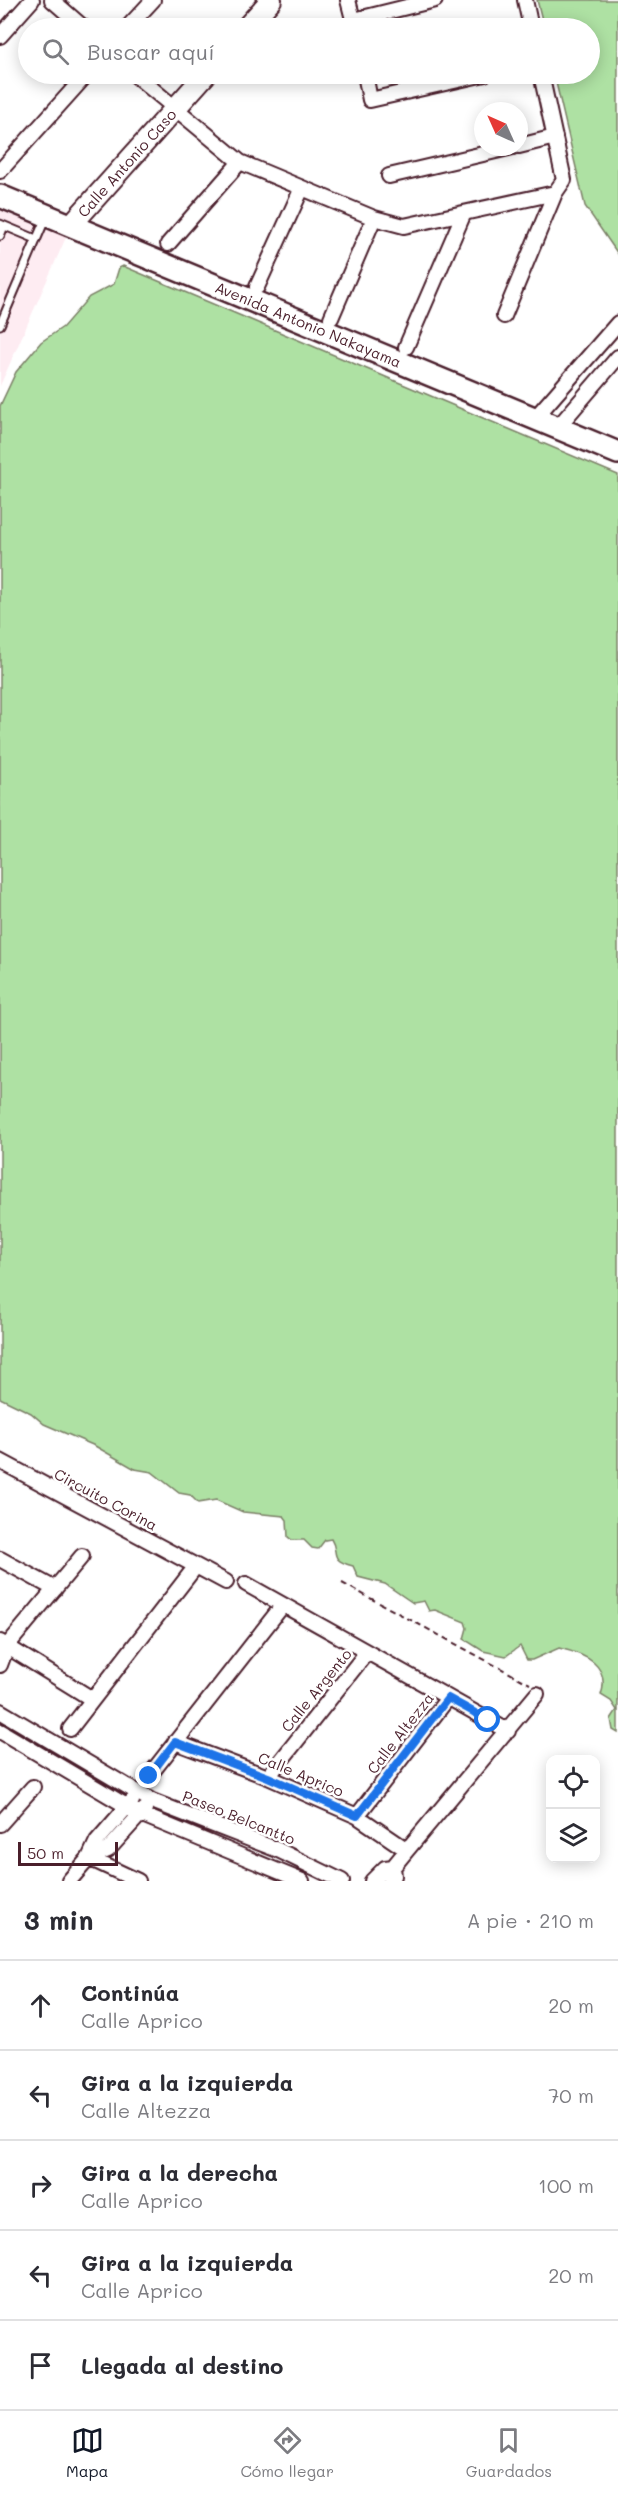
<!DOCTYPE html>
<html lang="es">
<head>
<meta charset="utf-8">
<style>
  body { margin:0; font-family:Mali,sans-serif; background:#f2f2f3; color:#2b2b33 }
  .controls { position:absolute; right:18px; bottom:18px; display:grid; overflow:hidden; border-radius:12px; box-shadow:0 3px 15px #0003 }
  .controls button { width:54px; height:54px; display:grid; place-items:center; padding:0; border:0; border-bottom:2px solid #e1e1e2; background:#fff; color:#2b2b33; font:30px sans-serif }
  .compass { position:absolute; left:474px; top:102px; width:54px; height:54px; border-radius:50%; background:#fff; box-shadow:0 3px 15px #0003; rotate:315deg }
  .scale { position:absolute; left:18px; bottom:15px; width:100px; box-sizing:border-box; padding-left:6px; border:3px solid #4a1f2b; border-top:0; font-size:16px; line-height:21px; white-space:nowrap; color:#4a1f2b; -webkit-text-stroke:4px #fff; paint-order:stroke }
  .stop { position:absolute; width:18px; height:18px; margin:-14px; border:4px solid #1a73e8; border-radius:50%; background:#fff }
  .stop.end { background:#1a73e8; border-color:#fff; box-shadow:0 2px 6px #0008 }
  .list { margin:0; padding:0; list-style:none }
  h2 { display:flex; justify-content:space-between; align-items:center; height:78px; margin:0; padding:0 24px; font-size:26px }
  h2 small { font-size:20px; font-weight:400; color:#7c7c81 }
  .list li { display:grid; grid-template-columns:39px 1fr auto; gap:18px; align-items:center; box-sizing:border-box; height:90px; padding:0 24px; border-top:2px solid #e1e1e2 }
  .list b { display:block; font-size:22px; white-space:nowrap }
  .list p { margin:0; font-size:20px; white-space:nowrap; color:#7c7c81 }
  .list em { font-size:20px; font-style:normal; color:#7c7c81 }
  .icon { flex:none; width:33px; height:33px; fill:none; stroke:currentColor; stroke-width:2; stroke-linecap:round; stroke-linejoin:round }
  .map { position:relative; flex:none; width:618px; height:1881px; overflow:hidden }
  .search { position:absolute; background:#fff; box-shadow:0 3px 15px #0003; left:18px; right:18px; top:18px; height:66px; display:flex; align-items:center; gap:15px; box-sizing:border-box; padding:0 21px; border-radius:33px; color:#7c7c81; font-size:22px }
  .sheet { height:528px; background:#fff }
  nav { display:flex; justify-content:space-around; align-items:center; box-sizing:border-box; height:84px; border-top:2px solid #e1e1e2; background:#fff; font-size:16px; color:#7c7c81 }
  nav a { display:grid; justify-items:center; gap:3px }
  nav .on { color:#111827 }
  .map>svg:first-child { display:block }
</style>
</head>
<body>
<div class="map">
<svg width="618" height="1881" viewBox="0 0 618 1881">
  <rect width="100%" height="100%" fill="#fff"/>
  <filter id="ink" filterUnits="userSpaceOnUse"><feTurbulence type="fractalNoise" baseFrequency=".0167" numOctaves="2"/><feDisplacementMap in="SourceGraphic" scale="12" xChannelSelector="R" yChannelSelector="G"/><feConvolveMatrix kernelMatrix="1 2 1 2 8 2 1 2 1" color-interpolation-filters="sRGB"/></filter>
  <g filter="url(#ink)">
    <!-- built -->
    <path fill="#feecf2" d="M0,194L72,224L0,386Z"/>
    <!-- green -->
    <path fill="#aee1a3" stroke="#7c8067" stroke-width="1.5" d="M537,0H618V254L585,206L554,74H590V28H544Z
      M123,266L618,475V1733L613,1730L611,1719L617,1710L611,1701L601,1695C611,1665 585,1654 559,1648L532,1660H527L520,1646L506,1656L483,1651L464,1639L467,1628L465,1622L435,1610L429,1611L424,1601L413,1603L385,1584L358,1577L353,1566C327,1559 340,1553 331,1539L325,1540L318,1549L312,1548L304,1540H292L288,1537L287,1520L284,1516L243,1512L216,1500L198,1503L190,1495L179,1493L152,1472L135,1469L95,1446L44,1424L31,1413L0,1398V406L16,372L41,342L63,327L89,297L114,284L119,268Z"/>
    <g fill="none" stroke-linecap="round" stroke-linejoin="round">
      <defs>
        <path id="lane" d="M0,224L36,239
          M0,236L4,226
          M0,325L46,217"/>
        <path id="street" d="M52,0L84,28
          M348,0L355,27
          M525,0L531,28
          M354,20L435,0
          M127,28L153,0
          M0,36L32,0
          M134,74L240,162L374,218L404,226L555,193L564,180L541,74
          M365,74L370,100L485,74
          M519,146L555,137
          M0,171L87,74
          M389,176L513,147
          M168,244L240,162
          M257,287L302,188
          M504,316L555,193
          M331,318L374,218
          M406,347L464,213
          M535,418L618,323
          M558,427L618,357
          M0,1461L226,1582
          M0,1559L55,1589
          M246,1584L508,1731
          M0,1642L92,1699
          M0,1650L7,1646L82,1556
          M0,1665L7,1646
          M0,1711L152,1801L278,1850L342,1881
          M70,1729L196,1566
          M0,1731L140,1814L302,1881
          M175,1742L268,1777L357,1816L407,1850
          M149,1776L283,1605
          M268,1777L367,1652
          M357,1816L448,1698
          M0,1824L33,1787
          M89,1858L108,1850L145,1809
          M89,1858L138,1881
          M69,1881L89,1858L97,1841L132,1801
          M372,1881L385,1868L393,1867L407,1850L537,1694
          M390,1881L394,1876L393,1867"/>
        <g id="secondary">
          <path d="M246,28L271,0"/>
          <path id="s1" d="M72,224L206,74"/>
        </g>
        <g id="primary">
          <path id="s2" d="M0,196L618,453"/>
        </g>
      </defs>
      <!-- lane casing -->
      <use href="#lane" stroke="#4a1f2b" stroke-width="11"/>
      <!-- street casing -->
      <use href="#street" stroke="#4a1f2b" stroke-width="18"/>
      <!-- secondary casing -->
      <use href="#secondary" stroke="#4a1f2b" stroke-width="24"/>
      <!-- primary casing -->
      <use href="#primary" stroke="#4a1f2b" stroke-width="26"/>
      <!-- path -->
      <path stroke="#4a1f2b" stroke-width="2" stroke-dasharray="6 4.5" stroke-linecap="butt" d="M342,1583L530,1684"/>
      <!-- lane -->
      <use href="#lane" stroke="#fff" stroke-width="7"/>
      <!-- street -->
      <use href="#street" stroke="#fff" stroke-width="14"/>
      <!-- secondary -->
      <use href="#secondary" stroke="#fff" stroke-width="20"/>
      <!-- primary -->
      <use href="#primary" stroke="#fff" stroke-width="21"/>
    </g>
  </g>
  <g fill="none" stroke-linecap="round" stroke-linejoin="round" filter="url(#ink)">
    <!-- route -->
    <path stroke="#1a73e8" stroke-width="8" d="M149,1776L175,1742L268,1777L357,1816L448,1698L488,1720"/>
  </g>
  <g text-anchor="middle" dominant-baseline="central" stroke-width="5" stroke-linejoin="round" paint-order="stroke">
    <!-- street labels -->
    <g font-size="15" fill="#4a1f2b" stroke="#fff">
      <text stroke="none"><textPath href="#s1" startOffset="82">Calle Antonio Caso</textPath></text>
      <text stroke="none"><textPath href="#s2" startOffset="334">Avenida Antonio Nakayama</textPath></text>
      <text transform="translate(106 1499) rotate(28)">Circuito Corina</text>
      <text transform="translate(316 1690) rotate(-51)">Calle Argento</text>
      <text transform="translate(400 1733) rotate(-52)">Calle Altezza</text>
      <text transform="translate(301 1774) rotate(23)">Calle Aprico</text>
      <text transform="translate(239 1817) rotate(22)">Paseo Belcantto</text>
    </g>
  </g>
</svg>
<div class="controls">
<button><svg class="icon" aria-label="locate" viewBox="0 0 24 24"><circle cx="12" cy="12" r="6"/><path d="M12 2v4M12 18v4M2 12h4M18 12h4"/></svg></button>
<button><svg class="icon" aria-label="layers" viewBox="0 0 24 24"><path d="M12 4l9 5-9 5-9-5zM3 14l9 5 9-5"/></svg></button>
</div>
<svg class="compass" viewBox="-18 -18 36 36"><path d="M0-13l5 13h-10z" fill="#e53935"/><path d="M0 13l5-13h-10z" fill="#7c7c81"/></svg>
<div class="scale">50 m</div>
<div class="stop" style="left:488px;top:1720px"></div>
<div class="stop end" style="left:149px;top:1776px"></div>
<div class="search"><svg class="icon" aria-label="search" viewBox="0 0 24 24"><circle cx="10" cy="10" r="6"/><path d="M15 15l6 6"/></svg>Buscar aquí</div>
</div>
<section class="sheet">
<h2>3 min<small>A pie · 210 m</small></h2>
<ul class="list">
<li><svg class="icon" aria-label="ahead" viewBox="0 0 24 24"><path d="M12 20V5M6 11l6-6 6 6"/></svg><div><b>Continúa</b><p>Calle Aprico</p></div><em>20 m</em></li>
<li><svg class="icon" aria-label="left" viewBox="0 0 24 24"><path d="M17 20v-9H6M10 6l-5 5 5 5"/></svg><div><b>Gira a la izquierda</b><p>Calle Altezza</p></div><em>70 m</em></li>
<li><svg class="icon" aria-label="right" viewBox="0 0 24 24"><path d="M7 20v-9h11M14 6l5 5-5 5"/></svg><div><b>Gira a la derecha</b><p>Calle Aprico</p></div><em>100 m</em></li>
<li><svg class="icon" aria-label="left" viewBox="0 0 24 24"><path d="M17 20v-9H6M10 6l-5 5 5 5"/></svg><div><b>Gira a la izquierda</b><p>Calle Aprico</p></div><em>20 m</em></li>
<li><svg class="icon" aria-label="arrive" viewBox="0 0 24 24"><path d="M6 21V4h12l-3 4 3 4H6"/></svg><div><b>Llegada al destino</b></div></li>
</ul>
</section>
<nav>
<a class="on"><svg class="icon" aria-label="map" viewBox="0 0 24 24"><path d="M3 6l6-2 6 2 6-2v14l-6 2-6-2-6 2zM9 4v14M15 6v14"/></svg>Mapa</a>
<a><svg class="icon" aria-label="directions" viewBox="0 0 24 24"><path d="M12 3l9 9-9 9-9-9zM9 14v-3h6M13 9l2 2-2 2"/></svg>Cómo llegar</a>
<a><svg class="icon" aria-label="saved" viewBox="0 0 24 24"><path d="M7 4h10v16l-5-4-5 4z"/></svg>Guardados</a>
</nav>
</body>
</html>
